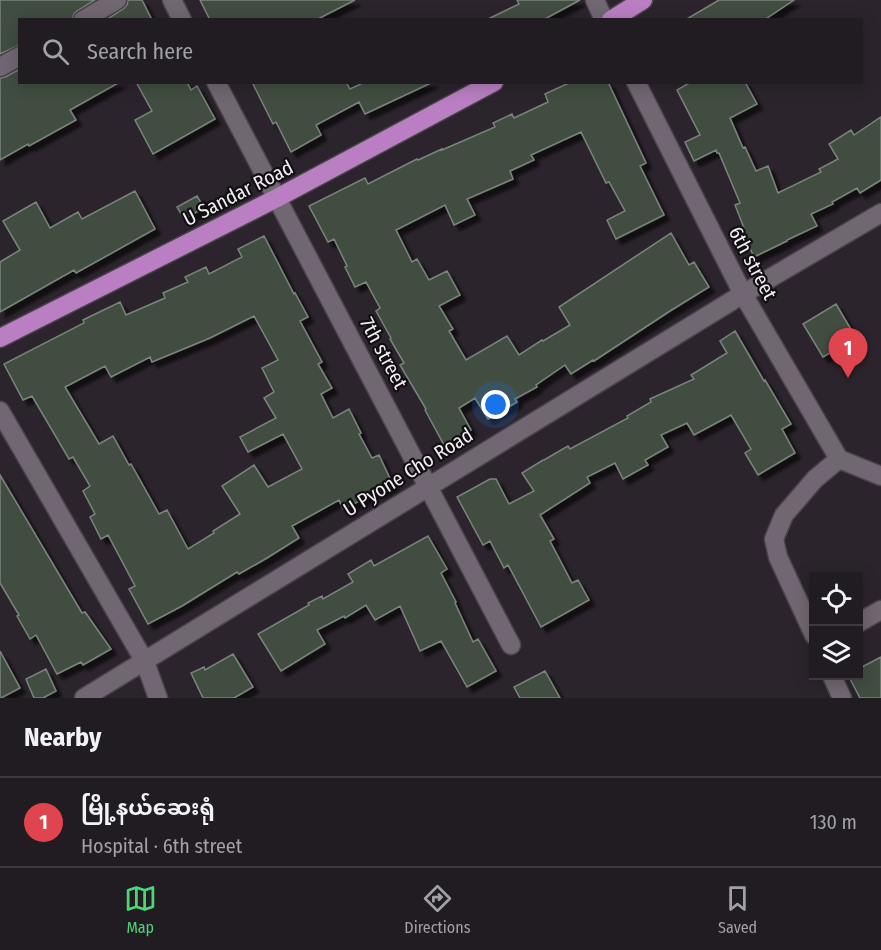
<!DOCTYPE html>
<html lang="en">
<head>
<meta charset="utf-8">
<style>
  body { margin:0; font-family:"Fira Sans Condensed","Noto Sans Myanmar",sans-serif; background:#29242a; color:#f1f3f6 }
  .controls { position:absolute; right:18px; bottom:18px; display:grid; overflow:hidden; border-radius:0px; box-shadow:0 3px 15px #0003 }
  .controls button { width:54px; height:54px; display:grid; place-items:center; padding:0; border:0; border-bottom:2px solid #3e3940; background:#211b22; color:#f1f3f6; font:30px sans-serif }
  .you { position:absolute; left:496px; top:405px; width:21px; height:21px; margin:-15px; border:4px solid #fff; border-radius:50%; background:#1a73e8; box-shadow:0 0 0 9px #1a73e833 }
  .badge { display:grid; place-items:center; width:39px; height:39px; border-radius:50%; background:#4dd676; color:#fff; font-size:20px; font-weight:700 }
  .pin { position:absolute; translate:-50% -50px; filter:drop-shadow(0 2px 3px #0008) }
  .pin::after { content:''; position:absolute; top:32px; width:21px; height:18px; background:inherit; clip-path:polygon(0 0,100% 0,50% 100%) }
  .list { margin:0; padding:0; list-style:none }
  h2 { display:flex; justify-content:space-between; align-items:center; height:78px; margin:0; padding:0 24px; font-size:26px }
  h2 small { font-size:20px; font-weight:400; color:#a2a1a5 }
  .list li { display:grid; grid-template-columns:39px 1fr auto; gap:18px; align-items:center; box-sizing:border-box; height:90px; padding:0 24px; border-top:2px solid #3e3940 }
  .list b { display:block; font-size:22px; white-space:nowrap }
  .list p { margin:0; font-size:20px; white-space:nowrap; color:#a2a1a5 }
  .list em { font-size:20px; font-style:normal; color:#a2a1a5 }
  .icon { flex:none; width:33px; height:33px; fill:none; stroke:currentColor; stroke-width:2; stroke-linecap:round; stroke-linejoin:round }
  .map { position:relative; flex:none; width:881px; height:698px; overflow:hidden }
  .search { position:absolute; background:#211b22; box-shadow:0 3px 15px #0003; left:18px; right:18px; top:18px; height:66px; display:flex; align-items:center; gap:15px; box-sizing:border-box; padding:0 21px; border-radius:0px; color:#a2a1a5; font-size:22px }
  .sheet { height:168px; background:#211b22 }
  nav { display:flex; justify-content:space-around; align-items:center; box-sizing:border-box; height:84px; border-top:2px solid #3e3940; background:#211b22; font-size:16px; color:#a2a1a5 }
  nav a { display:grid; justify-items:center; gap:3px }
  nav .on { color:#4dd676 }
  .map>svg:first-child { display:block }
</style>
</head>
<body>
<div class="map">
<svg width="881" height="698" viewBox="0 0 881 698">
  <defs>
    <filter id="shadow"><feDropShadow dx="5.5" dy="5.5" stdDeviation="1.5" flood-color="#0009"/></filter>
  </defs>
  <rect width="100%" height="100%" fill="#2c242d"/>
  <!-- building -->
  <path fill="#424d43" stroke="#79857b" stroke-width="1.5" fill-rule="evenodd" filter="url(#shadow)" d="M0,0H95L77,11L74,14L72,20H20V45L0,54Z
    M128,0H142L152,20H106L123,9L127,5Z
    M200,0H355L316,20H210Z
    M517,0H580L543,20H486L519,4Z
    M719,0H794L764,20H685Z
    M20,69V82H120L70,110L76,120L29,146L28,144L0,160V78L5,77Z
    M136,82H187L191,90L197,86L215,119L153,154L135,120L152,111Z
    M252,82H346L350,89L365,82H433L365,114L359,102L316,125L321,135L291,152L276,122L273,124Z
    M571,82H608L646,163L640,166L664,215L616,239L607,220L625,211L609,182L606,183L581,132L531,155L534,160L510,171L513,179L467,199L475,215L454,225L445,205L396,230L412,262L417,259L429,280L447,271L460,295L439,306L453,329L449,331L466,360L507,336L519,355L542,340L543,341L570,325L559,307L671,233L689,265L694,262L709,287L670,311L594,361L593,360L571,374L565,365L536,385L537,387L515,399L517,402L488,419L475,398L459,408L471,430L444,445L425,410L426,409L400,365L404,363L390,339L391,338L376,311L380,308L366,282L355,287L345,267L347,266L334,239L328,242L309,206L365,178L368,184L417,159L418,160L442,149V150L495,127L493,123L512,114L514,118L548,102L545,94Z
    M691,82H745L757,104L730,118L743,148L745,147L756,171L768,166L778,193L821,172L819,169L838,159L829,144L851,130L854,135L881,117V180L860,193L857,188L832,202L833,204L811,214L817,226L787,240V241L754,257L741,229L744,228L735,205L740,203L719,153H717L716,150L694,161L685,142L700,135L677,90Z
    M135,191L155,229L76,273L74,270L0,312V262L20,250L3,221L36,202L50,228L78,212L82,219Z
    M197,196L204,208L184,219L177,207Z
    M264,236L294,294L295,293L308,317L300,321L322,362L318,364L332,388L321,394L333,418L349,409L361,433L359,434L372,458L379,455L393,485L343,509L339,500L292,526L299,538L267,558L239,574L237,572L182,606L148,624L129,589L135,586L108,535L101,539L90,517L95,514L83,491L90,486L73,457L69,459L32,396L23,400L4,364L84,323L83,320L120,302L126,315L165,298L163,293L188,282L185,277L206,267L209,274L242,257L238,249ZM254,316L278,360L262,368L274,392L264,398L276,418L240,437L248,452L283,434L302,469L268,487L254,465L222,486L240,514L213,531L214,533L188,549L167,510L159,514L131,464L129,465L113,436L99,444L65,387L105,366L111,377L150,357L152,362L210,338Z
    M836,304L856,338L823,357L803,324Z
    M735,331L764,381L765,380L791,424L782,429L795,453L758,475L745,453L751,449L731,415L694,435L687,423L661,435L668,447L645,460L648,465L623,479L615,463L587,477L590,483L540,515L554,539L550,541L572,583L578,580L589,600L541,627L508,565L504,568L490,541L483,545L457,497L490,479H496L509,504L534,491L522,473L543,460H544L568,446L570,449L628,418L627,416L651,402L650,399L694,379L691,375L727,353L720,341Z
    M0,475L82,613L85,612L111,649L83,665L81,662L57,674L36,635L30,639L17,616L19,615L0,583Z
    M428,536L447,569L441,573L456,602L455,603L473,642L478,639L496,671L467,687L441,641L420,651L400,606L375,620L366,605L345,618L344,616L317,630L325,644L281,671L258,634L309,605L308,603L322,596L323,599L353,582L348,574L371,560L374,566Z
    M0,651L20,688L1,698H0Z
    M233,654L253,687L234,698H203L191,673L204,667L205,670Z
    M881,657V698H860L848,675H858V669Z
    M46,669L56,691L43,698H34L26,679Z
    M545,671L560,698H520L514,687Z"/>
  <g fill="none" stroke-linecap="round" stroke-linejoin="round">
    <defs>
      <path id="minor" d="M172,0L182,20
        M595,0L604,20
        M83,20L117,0
        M0,67L20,56
        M216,82L511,645
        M636,82L743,294L839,459
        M0,411L145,662L158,698
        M839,459L881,476
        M858,623L881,610
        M814,635L778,557L774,539L784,515L815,479L839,459
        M832,676L842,698
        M84,698L743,294L881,213"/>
      <path id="major" d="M611,20L643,0
        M0,338L277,198L494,82"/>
    </defs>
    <!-- minor casing -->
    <use href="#minor" stroke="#4a434b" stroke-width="21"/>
    <!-- major casing -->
    <use href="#major" stroke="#4a434b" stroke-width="21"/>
    <!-- minor -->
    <use href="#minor" stroke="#716772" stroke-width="18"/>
    <!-- major -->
    <use href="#major" stroke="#ba7ec2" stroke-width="18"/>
  </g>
  <g text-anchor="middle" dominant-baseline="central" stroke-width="4.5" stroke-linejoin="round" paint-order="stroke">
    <!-- street labels -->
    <g font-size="20" fill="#f3eef4" stroke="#120f13">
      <text transform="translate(238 193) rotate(-27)">U Sandar Road</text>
      <text transform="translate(753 263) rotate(62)">6th street</text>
      <text transform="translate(384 353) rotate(62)">7th street</text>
      <text transform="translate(408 472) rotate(-32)">U Pyone Cho Road</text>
    </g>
  </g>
</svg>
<div class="controls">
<button><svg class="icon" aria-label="locate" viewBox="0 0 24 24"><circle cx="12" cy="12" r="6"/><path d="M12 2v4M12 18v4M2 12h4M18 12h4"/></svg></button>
<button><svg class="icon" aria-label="layers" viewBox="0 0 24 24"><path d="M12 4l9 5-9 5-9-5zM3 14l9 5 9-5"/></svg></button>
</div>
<div class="you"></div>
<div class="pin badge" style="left:848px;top:378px;background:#e0444e">1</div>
<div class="search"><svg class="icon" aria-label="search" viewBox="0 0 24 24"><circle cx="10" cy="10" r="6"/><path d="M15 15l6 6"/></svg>Search here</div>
</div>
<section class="sheet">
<h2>Nearby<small></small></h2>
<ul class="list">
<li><span class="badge" style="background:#e0444e">1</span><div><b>မြို့နယ်ဆေးရုံ</b><p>Hospital · 6th street</p></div><em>130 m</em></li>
</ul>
</section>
<nav>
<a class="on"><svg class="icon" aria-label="map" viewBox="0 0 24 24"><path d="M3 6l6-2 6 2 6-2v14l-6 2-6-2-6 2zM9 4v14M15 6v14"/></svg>Map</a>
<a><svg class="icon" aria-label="directions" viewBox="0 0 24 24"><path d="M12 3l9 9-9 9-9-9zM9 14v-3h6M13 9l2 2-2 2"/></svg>Directions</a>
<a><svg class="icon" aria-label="saved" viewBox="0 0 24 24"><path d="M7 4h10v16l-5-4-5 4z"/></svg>Saved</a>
</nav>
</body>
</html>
